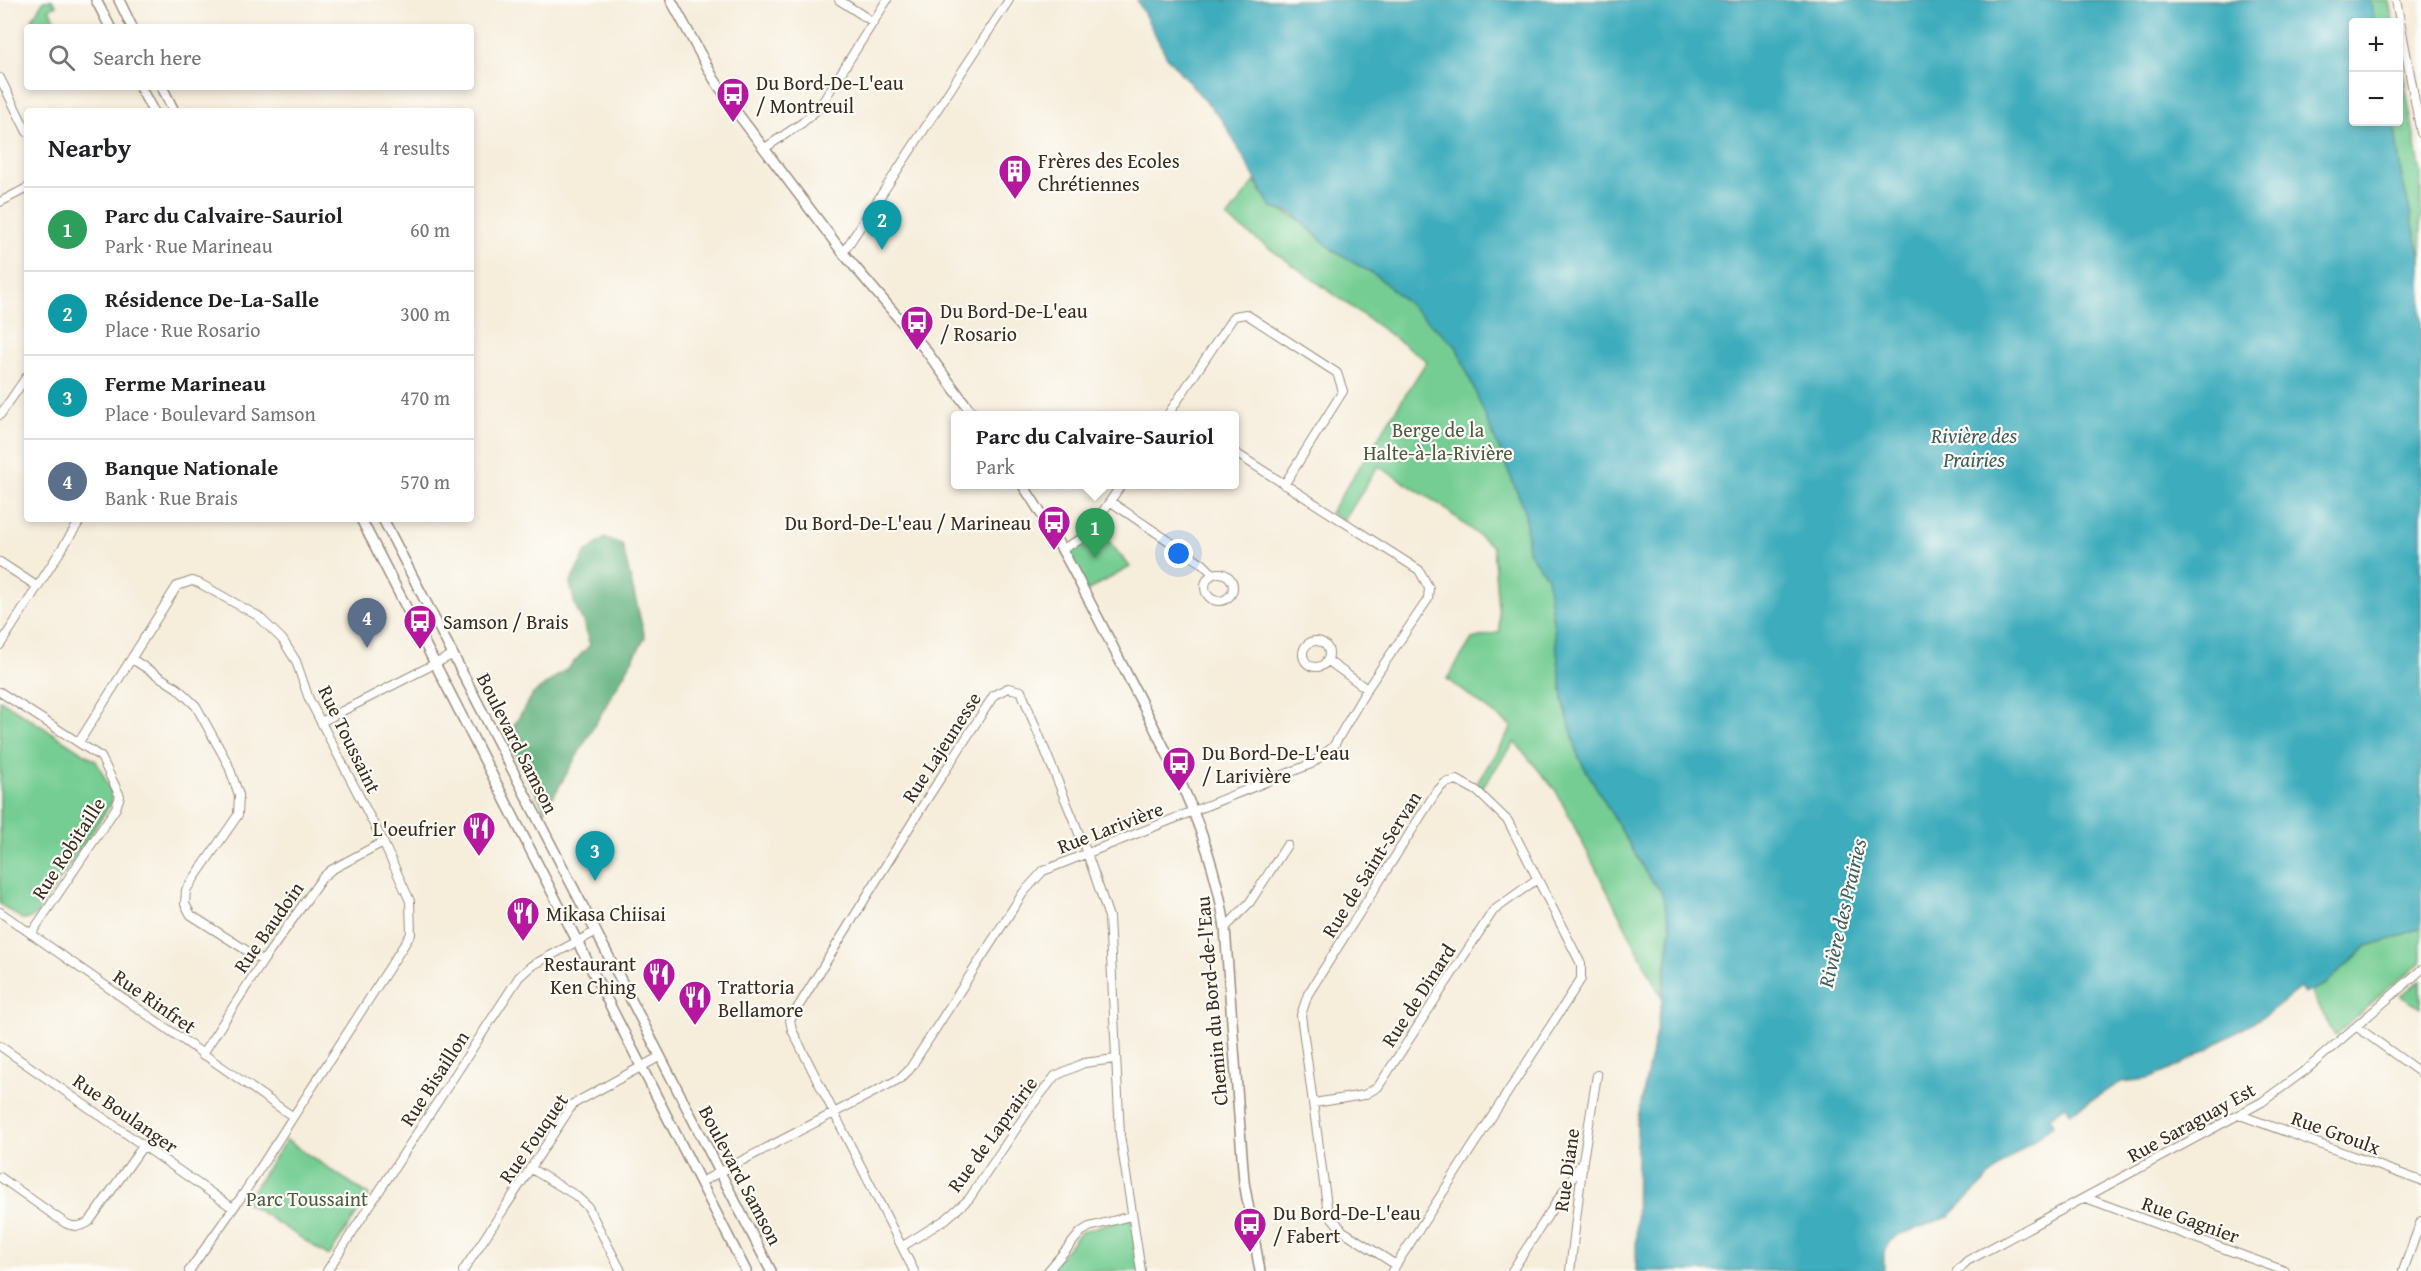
<!DOCTYPE html>
<html lang="en">
<head>
<meta charset="utf-8">
<style>
  body { margin:0; font-family:"Gentium Book Plus",serif; background:#f6f6f6; color:#202124 }
  .controls { position:absolute; right:18px; top:18px; display:grid; overflow:hidden; border-radius:6px; box-shadow:0 3px 9px #0003 }
  .controls button { width:54px; height:54px; display:grid; place-items:center; padding:0; border:0; border-bottom:2px solid #e0e0e0; background:#fff; color:#202124; font:30px sans-serif }
  .you { position:absolute; left:1179px; top:554px; width:21px; height:21px; margin:-15px; border:4px solid #fff; border-radius:50%; background:#1a73e8; box-shadow:0 0 0 9px #1a73e833 }
  .badge { display:grid; place-items:center; width:39px; height:39px; border-radius:50%; background:#db2777; color:#fff; font-size:20px; font-weight:700 }
  .pin { position:absolute; translate:-50% -50px; filter:drop-shadow(0 2px 3px #0008) }
  .pin::after { content:''; position:absolute; top:32px; width:21px; height:18px; background:inherit; clip-path:polygon(0 0,100% 0,50% 100%) }
  .popup { position:absolute; left:951px; top:411px; width:288px; height:78px; box-sizing:border-box; display:grid; place-content:center; border-radius:6px; background:#fff; filter:drop-shadow(0 2px 4px #0005); font-size:20px; white-space:nowrap; color:#757577 }
  .popup b { font-size:22px; color:#202124 }
  .popup::after { content:''; position:absolute; left:50%; top:100%; margin-left:-12px; border:12px solid transparent; border-top-color:#fff }
  .list { margin:0; padding:0; list-style:none }
  h2 { display:flex; justify-content:space-between; align-items:center; height:78px; margin:0; padding:0 24px; font-size:26px }
  h2 small { font-size:20px; font-weight:400; color:#757577 }
  .list li { display:grid; grid-template-columns:39px 1fr auto; gap:18px; align-items:center; box-sizing:border-box; height:84px; padding:0 24px; border-top:2px solid #e0e0e0 }
  .list b { display:block; font-size:22px; white-space:nowrap }
  .list p { margin:0; font-size:20px; white-space:nowrap; color:#757577 }
  .list em { font-size:20px; font-style:normal; color:#757577 }
  .icon { flex:none; width:33px; height:33px; fill:none; stroke:currentColor; stroke-width:2; stroke-linecap:round; stroke-linejoin:round }
  .map { position:relative; flex:none; width:2421px; height:1271px; overflow:hidden }
  .search { position:absolute; background:#fff; box-shadow:0 3px 9px #0003; left:24px; top:24px; width:450px; height:66px; display:flex; align-items:center; gap:15px; box-sizing:border-box; padding:0 21px; border-radius:6px; color:#757577; font-size:22px }
  .panel { position:absolute; background:#fff; box-shadow:0 3px 9px #0003; left:24px; top:108px; width:450px; height:414px; border-radius:6px }
  .map>svg:first-child { display:block }
</style>
</head>
<body>
<div class="map">
<svg width="2421" height="1271" viewBox="0 0 2421 1271">
  <rect width="100%" height="100%" fill="#fdfcf7"/>
  <filter id="ink" filterUnits="userSpaceOnUse"><feTurbulence type="fractalNoise" baseFrequency=".0167" numOctaves="2"/><feDisplacementMap in="SourceGraphic" scale="12" xChannelSelector="R" yChannelSelector="G"/><feConvolveMatrix kernelMatrix="1 2 1 2 8 2 1 2 1" color-interpolation-filters="sRGB"/></filter>
  <filter id="wash" filterUnits="userSpaceOnUse"><feTurbulence type="fractalNoise" baseFrequency=".008" numOctaves="4" result="noise"/><feDisplacementMap in="SourceGraphic" scale="24" xChannelSelector="R" yChannelSelector="G"/><feGaussianBlur stdDeviation="1.35" result="paint"/><feColorMatrix in="noise" values="0 0 0 0 0 0 0 0 0 0 0 0 0 0 0 0 0 1.4 0 .05"/><feComposite in="paint" operator="in"/></filter>
  <g filter="url(#wash)">
    <rect width="100%" height="100%" fill="#f6eddb"/>
    <!-- green -->
    <path fill="#74cd93" stroke="#587c58" stroke-width="1.5" d="M44,0H52L56,5L49,9L56,22L47,27H36L32,19Z
      M2370,0H2389L2393,22H2375Z
      M2399,51L2421,174V258L2401,174L2394,122H2398Z
      M1255,181L1271,207L1296,218L1335,252L1377,276L1456,346L1525,511L1528,551L1547,577L1564,704L1579,758L1648,876L1661,891L1671,927L1661,996L1556,791L1515,742L1480,790L1476,785L1512,727L1447,679L1472,639L1500,632L1493,547L1439,504L1378,466L1344,521L1330,513L1427,361L1227,218Z
      M1095,524L1130,567L1085,592L1062,549L1085,537Z
      M0,700L96,761L112,792V802L36,915L29,919H22L0,904Z
      M2421,927V963L2386,990L2335,1036L2310,990L2325,985L2367,946L2395,938Z
      M2421,980V1008L2400,996Z
      M286,1140L369,1195L329,1256L245,1202Z
      M1131,1216L1141,1271H1048L1081,1232Z"/>
    <!-- forest -->
    <path fill="#5fb07d" stroke="#4d6d4e" stroke-width="1.5" d="M605,538L622,544L645,638L545,811L507,737L533,694L568,668L590,645L583,622L575,605L570,583L586,552Z"/>
    <!-- water -->
    <path fill="#3eacbc" stroke="#3c6b6d" stroke-width="1.5" d="M1137,0H2370L2375,22H2354V122H2394L2401,174L2421,258V927L2395,938L2367,946L2325,985L2304,994L2300,988L2267,1014L2181,1065L2149,1079L2121,1082L2070,1113L2066,1106L2050,1117L2053,1126L2006,1161L1948,1217L1902,1234L1890,1241L1884,1253V1271H1636L1637,1123L1663,997L1671,927L1661,891L1648,876L1579,758L1564,704L1547,577L1528,551L1525,511L1456,346L1377,276L1335,252L1293,214L1271,207L1223,121L1167,57Z"/>
  </g>
  <g filter="url(#ink)">
    <g fill="none" stroke-linecap="round" stroke-linejoin="round">
      <defs>
        <path id="minor" d="M839,0L873,22
          M2396,0L2421,133
          M0,78L27,132
          M765,148L802,123L819,108L887,0
          M0,202L27,188
          M843,253L1009,0
          M0,415L27,376
          M1167,416L1234,316L1246,314L1337,373L1343,391L1284,485
          M1111,502L1203,564L1213,574
          M1062,549L1085,537L1122,484
          M0,562L38,587
          M1205 587a14 14 0 1 1 28 0a14 14 0 1 1-28 0Z
          M1303 654a13 13 0 1 1 26 0a13 13 0 1 1-26 0Z
          M0,645L81,519
          M132,659L177,688L196,706L228,764L239,795L238,815L186,890L185,904L191,915L263,961
          M1327,660L1367,689
          M0,692L101,757L120,796L116,808L31,934
          M321,722L452,655
          M79,742L177,586L192,581L199,583L258,616L282,639L296,661L309,699L383,842L410,901L411,934L244,1193L189,1271
          M0,912L292,1116
          M1225,928L1250,902L1287,845
          M2357,1027L2421,1073
          M0,1046L233,1208
          M202,1055L263,961L322,878L331,870L383,842
          M1314,1103L1364,1095L1378,1087L1493,911L1537,879
          M2240,1115L2421,1181
          M530,1168L575,1195L588,1207L621,1271
          M0,1177L65,1223C74,1228 81,1227 89,1222L143,1146
          M701,1182L901,1078L909,1070L1023,893L1043,871L1311,764L1333,747L1367,689L1428,599L1429,588L1419,570L1234,452
          M2086,1198L2285,1271
          M903,1246L946,1219L969,1199L1030,1108L1055,1076L1084,1063L1115,1059
          M327,1271L519,977L531,966L595,932
          M463,1271L573,1104L659,1057
          M914,1271L792,1030L790,1020L925,802L994,695L1008,688L1021,691L1087,853L1109,917L1120,1135L1141,1271
          M1048,1271L1081,1232L1089,1227L1131,1216
          M1392,1271L1581,979V964L1508,821L1477,791L1457,780L1445,783L1436,792L1308,994L1301,1015L1328,1213L1343,1231L1396,1265
          M1512,1271L1583,1161
          M1570,1271L1583,1160L1597,1075
          M1957,1271L1967,1261L2262,1102L2307,1069L2421,970
          M2403,1271L2421,1221"/>
        <path id="tertiary" d="M96,0L110,27
          M119,0L132,27
          M671,0L714,79L735,110L843,253L924,348L974,416
          M140,87L153,111
          M162,87L174,111
          M1022,484C1058,537 1086,595 1115,651C1160,740 1212,828 1225,928L1244,1182L1260,1271
          M361,519L746,1271
          M383,519L771,1271"/>
      </defs>
      <!-- minor casing -->
      <use href="#minor" stroke="#988c7c" stroke-width="10"/>
      <!-- tertiary casing -->
      <use href="#tertiary" stroke="#988c7c" stroke-width="12"/>
      <!-- minor -->
      <use href="#minor" stroke="#fff" stroke-width="8"/>
      <!-- tertiary -->
      <use href="#tertiary" stroke="#fff" stroke-width="9"/>
    </g>
  </g>
  <!-- icons -->
  <defs>
    <symbol id="bus-pin" viewBox="-11 -11 22 30"><path d="M0 17L-7.5 6A9.5 9.5 0 1 1 7.5 6Z" fill="#b5179e" stroke="#fdfcf7"/><path d="M-5-6H5V4H4V6H2V4H-2V6H-4V4H-5ZM-3.5-4V0h7V-4ZM-3.5 1.2v1.5H-2V1.2ZM2 1.2v1.5H3.5V1.2Z" fill="#fff"/></symbol>
    <symbol id="building-pin" viewBox="-11 -11 22 30"><path d="M0 17L-7.5 6A9.5 9.5 0 1 1 7.5 6Z" fill="#b5179e" stroke="#fdfcf7"/><path d="M-4-6H4V6H1V3H-1V6H-4ZM-2.5-4.3h1.7v1.8h-1.7ZM.8-4.3h1.7v1.8H.8ZM-2.5-1h1.7V.8h-1.7ZM.8-1h1.7V.8H.8Z" fill="#fff"/></symbol>
    <symbol id="restaurant-pin" viewBox="-11 -11 22 30"><path d="M0 17L-7.5 6A9.5 9.5 0 1 1 7.5 6Z" fill="#b5179e" stroke="#fdfcf7"/><path d="M-5-6h1v4h1v-4h1v4h1v-4h1v5L-1.5 .5V6h-2V.5L-5-1ZM5-6V6H3V1.5H1.5Q1.5-4 5-6Z" fill="#fff"/></symbol>
  </defs>
  <g fill-rule="evenodd">
    <use href="#bus-pin" x="714" y="75" width="38" height="52"/>
    <use href="#building-pin" x="996" y="152" width="38" height="52"/>
    <use href="#bus-pin" x="898" y="303" width="38" height="52"/>
    <use href="#bus-pin" x="1035" y="503" width="38" height="52"/>
    <use href="#bus-pin" x="401" y="602" width="38" height="52"/>
    <use href="#bus-pin" x="1160" y="744" width="38" height="52"/>
    <use href="#restaurant-pin" x="460" y="809" width="38" height="52"/>
    <use href="#restaurant-pin" x="504" y="894" width="38" height="52"/>
    <use href="#restaurant-pin" x="640" y="955" width="38" height="52"/>
    <use href="#restaurant-pin" x="676" y="978" width="38" height="52"/>
    <use href="#bus-pin" x="1231" y="1205" width="38" height="52"/>
  </g>
  <g text-anchor="middle" dominant-baseline="central" stroke-width="4.5" stroke-linejoin="round" paint-order="stroke">
    <!-- poi labels -->
    <g font-size="20" fill="#3b2a1e" stroke="#fdfcf7" text-anchor="start">
      <text x="756" y="82">Du Bord-De-L'eau<tspan x="756" dy="23">/ Montreuil</tspan></text>
      <text x="1038" y="160">Frères des Ecoles<tspan x="1038" dy="23">Chrétiennes</tspan></text>
      <text x="940" y="310">Du Bord-De-L'eau<tspan x="940" dy="23">/ Rosario</tspan></text>
      <text x="1031" y="522" text-anchor="end">Du Bord-De-L'eau / Marineau</text>
      <text x="443" y="621">Samson / Brais</text>
      <text x="1202" y="752">Du Bord-De-L'eau<tspan x="1202" dy="23">/ Larivière</tspan></text>
      <text x="456" y="828" text-anchor="end">L'oeufrier</text>
      <text x="546" y="913">Mikasa Chiisai</text>
      <text x="636" y="963" text-anchor="end">Restaurant<tspan x="636" dy="23">Ken Ching</tspan></text>
      <text x="718" y="986">Trattoria<tspan x="718" dy="23">Bellamore</tspan></text>
      <text x="1273" y="1212">Du Bord-De-L'eau<tspan x="1273" dy="23">/ Fabert</tspan></text>
    </g>
    <!-- park labels -->
    <g font-size="20" fill="#4c5b41" stroke="#fdfcf7">
      <text x="1438" y="429">Berge de la<tspan x="1438" dy="23">Halte-à-la-Rivière</tspan></text>
      <text x="307" y="1198">Parc Toussaint</text>
    </g>
    <!-- street labels -->
    <g font-size="20" fill="#3b2a1e" stroke="#fdfcf7">
      <text transform="translate(350 739) rotate(64)">Rue Toussaint</text>
      <text transform="translate(518 743) rotate(63)">Boulevard Samson</text>
      <text transform="translate(941 747) rotate(-57)">Rue Lajeunesse</text>
      <text transform="translate(1110 827) rotate(-21)">Rue Larivière</text>
      <text transform="translate(68 848) rotate(-57)">Rue Robitaille</text>
      <text transform="translate(1371 864) rotate(-58)">Rue de Saint-Servan</text>
      <text transform="translate(268 927) rotate(-55)">Rue Baudoin</text>
      <text transform="translate(1418 995) rotate(-57)">Rue de Dinard</text>
      <text transform="translate(155 1001) rotate(35)">Rue Rinfret</text>
      <text transform="translate(1211 1001) rotate(-95)">Chemin du Bord-de-l'Eau</text>
      <text transform="translate(434 1078) rotate(-57)">Rue Bisaillon</text>
      <text transform="translate(126 1113) rotate(35)">Rue Boulanger</text>
      <text transform="translate(2191 1122) rotate(-29)">Rue Saraguay Est</text>
      <text transform="translate(2336 1132) rotate(20)">Rue Groulx</text>
      <text transform="translate(992 1134) rotate(-54)">Rue de Laprairie</text>
      <text transform="translate(533 1138) rotate(-55)">Rue Fouquet</text>
      <text transform="translate(1566 1170) rotate(-82)">Rue Diane</text>
      <text transform="translate(741 1175) rotate(62)">Boulevard Samson</text>
      <text transform="translate(2191 1219) rotate(20)">Rue Gagnier</text>
    </g>
    <!-- water labels -->
    <g font-size="21" font-style="italic" fill="#3c5e5d" stroke="#fdfcf7">
      <text x="1974" y="435">Rivière des<tspan x="1974" dy="24">Prairies</tspan></text>
      <text transform="translate(1842 913) rotate(-77)">Rivière des Prairies</text>
    </g>
  </g>
</svg>
<div class="controls">
<button>+</button>
<button>−</button>
</div>
<div class="you"></div>
<div class="pin badge" style="left:1095px;top:558px;background:#2e9e5b">1</div>
<div class="popup"><b>Parc du Calvaire-Sauriol</b>Park</div>
<div class="pin badge" style="left:882px;top:250px;background:#0f9aa8">2</div>
<div class="pin badge" style="left:595px;top:881px;background:#0f9aa8">3</div>
<div class="pin badge" style="left:367px;top:648px;background:#5c6f8a">4</div>
<div class="search"><svg class="icon" aria-label="search" viewBox="0 0 24 24"><circle cx="10" cy="10" r="6"/><path d="M15 15l6 6"/></svg>Search here</div>
<section class="panel">
<h2>Nearby<small>4 results</small></h2>
<ul class="list">
<li><span class="badge" style="background:#2e9e5b">1</span><div><b>Parc du Calvaire-Sauriol</b><p>Park · Rue Marineau</p></div><em>60 m</em></li>
<li><span class="badge" style="background:#0f9aa8">2</span><div><b>Résidence De-La-Salle</b><p>Place · Rue Rosario</p></div><em>300 m</em></li>
<li><span class="badge" style="background:#0f9aa8">3</span><div><b>Ferme Marineau</b><p>Place · Boulevard Samson</p></div><em>470 m</em></li>
<li><span class="badge" style="background:#5c6f8a">4</span><div><b>Banque Nationale</b><p>Bank · Rue Brais</p></div><em>570 m</em></li>
</ul>
</section>
</div>
</body>
</html>
